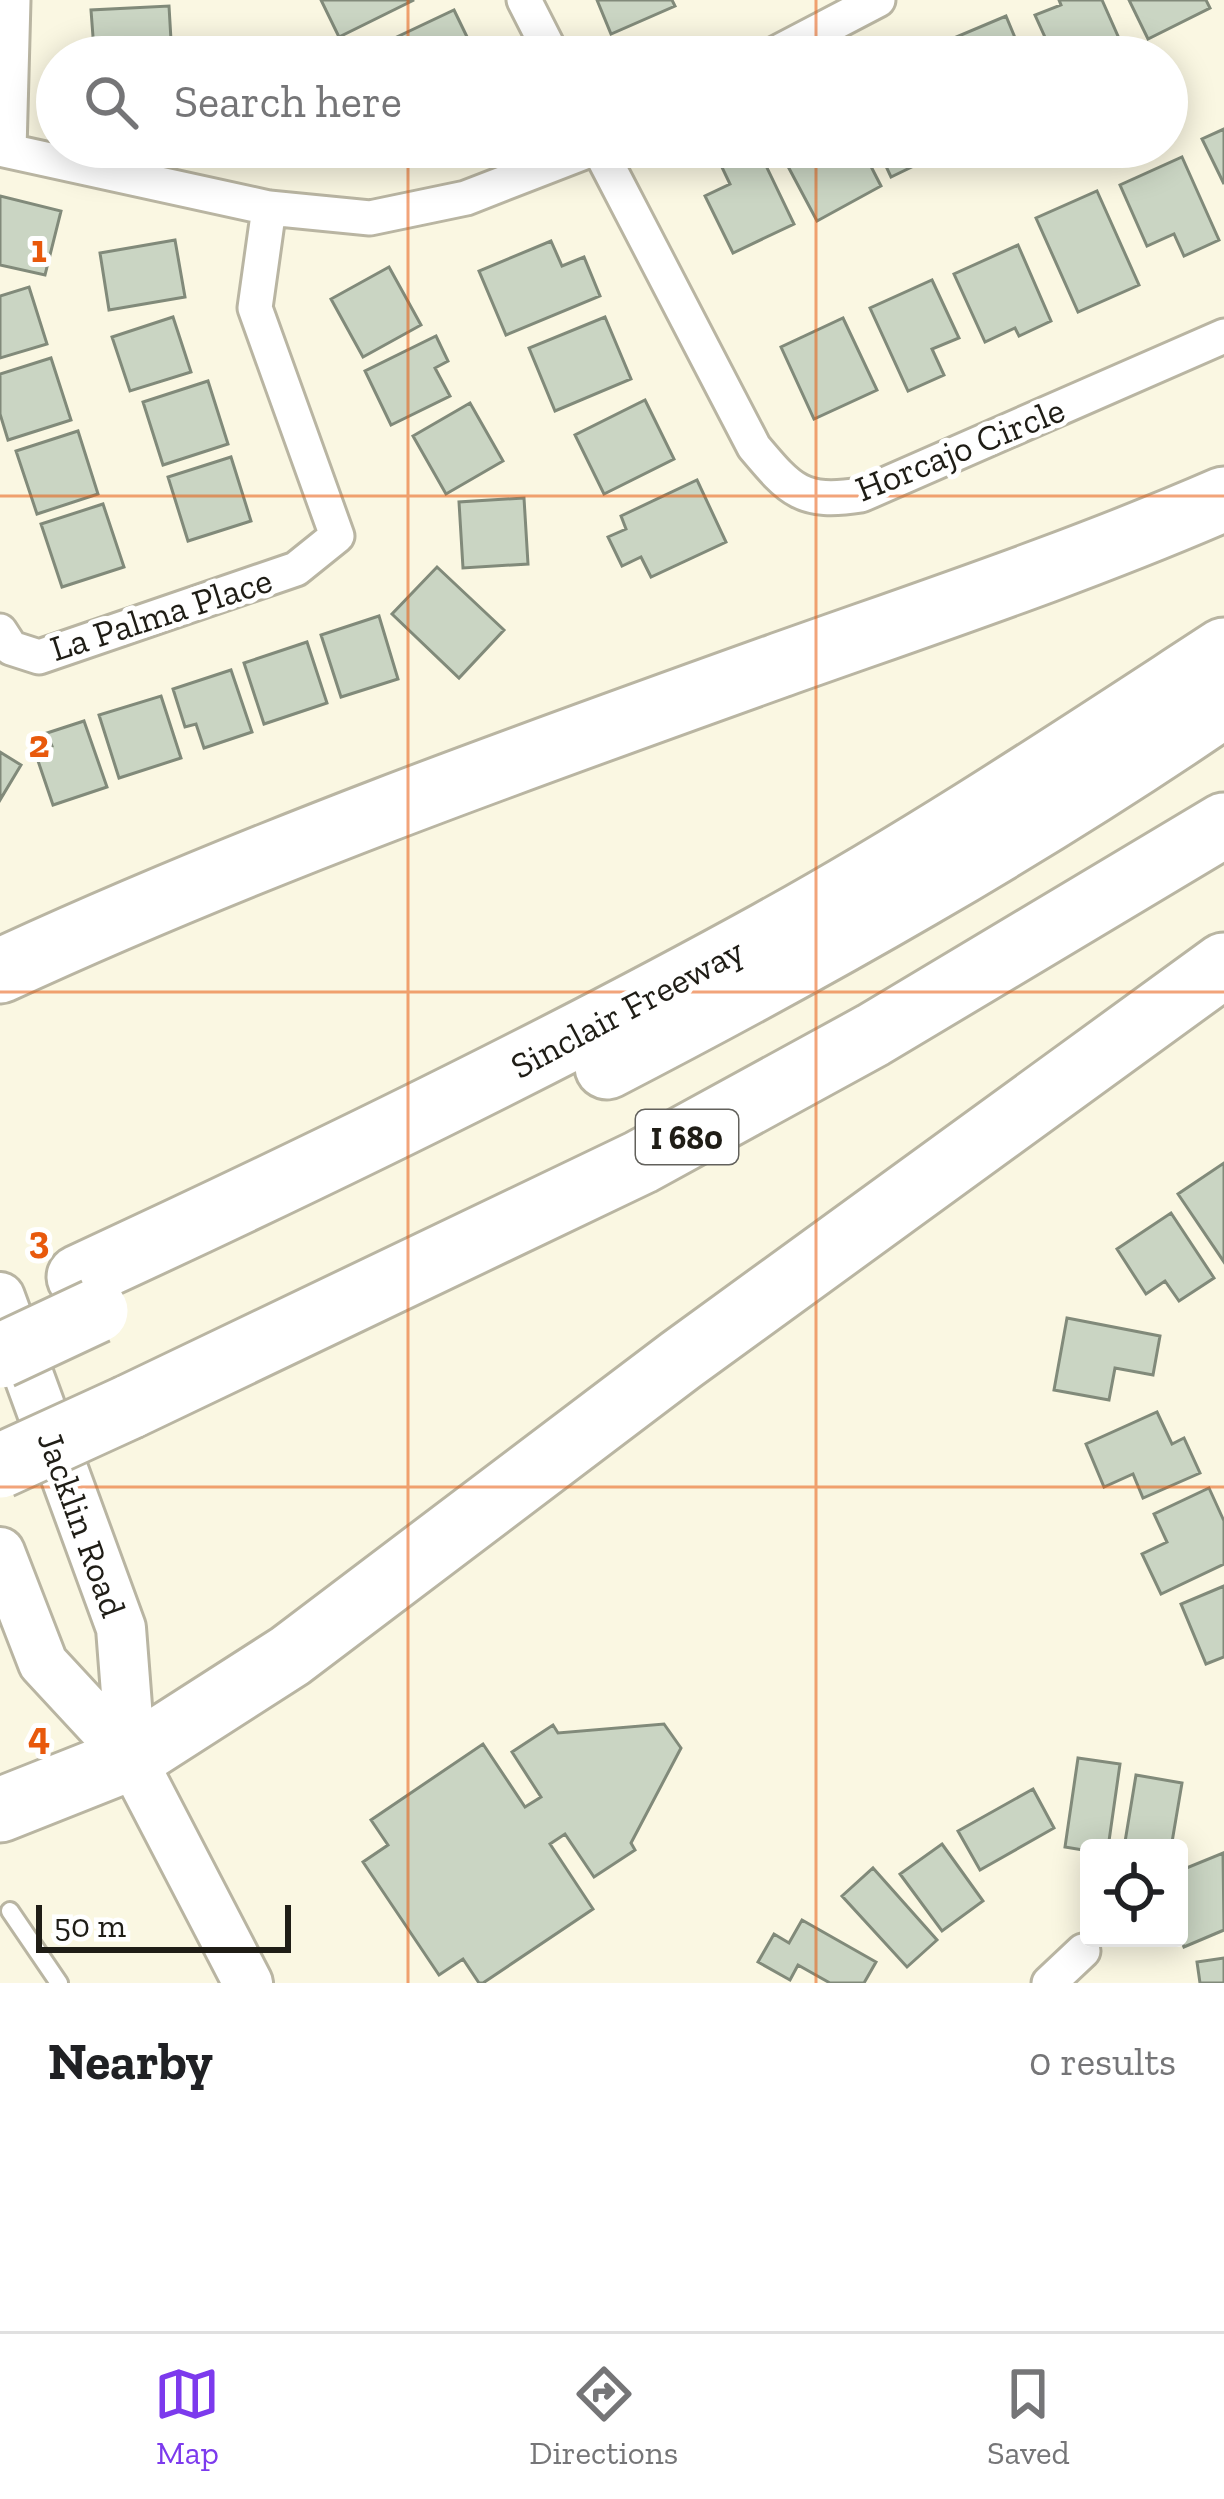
<!DOCTYPE html>
<html lang="en">
<head>
<meta charset="utf-8">
<style>
  body { margin:0; font-family:"Zilla Slab",serif; background:#f2f2f2; color:#202124 }
  .controls { position:absolute; right:36px; bottom:36px; display:grid; overflow:hidden; border-radius:12px; box-shadow:0 6px 30px #0003 }
  .controls button { width:108px; height:108px; display:grid; place-items:center; padding:0; border:0; border-bottom:3px solid #e0e0e0; background:#fff; color:#202124; font:60px sans-serif }
  .scale { position:absolute; left:36px; bottom:30px; width:255px; box-sizing:border-box; padding-left:12px; border:6px solid #1f1d16; border-top:0; font-size:33px; line-height:42px; white-space:nowrap; color:#1f1d16; -webkit-text-stroke:9px #fff; paint-order:stroke }
  .list { margin:0; padding:0; list-style:none }
  h2 { display:flex; justify-content:space-between; align-items:center; height:156px; margin:0; padding:0 48px; font-size:51px }
  h2 small { font-size:39px; font-weight:400; color:#757577 }
  .icon { flex:none; width:66px; height:66px; fill:none; stroke:currentColor; stroke-width:2; stroke-linecap:round; stroke-linejoin:round }
  .map { position:relative; flex:none; width:1224px; height:1983px; overflow:hidden }
  .search { position:absolute; background:#fff; box-shadow:0 6px 30px #0003; left:36px; right:36px; top:36px; height:132px; display:flex; align-items:center; gap:30px; box-sizing:border-box; padding:0 42px; border-radius:66px; color:#757577; font-size:45px }
  .sheet { height:348px; background:#fff }
  nav { display:flex; justify-content:space-around; align-items:center; box-sizing:border-box; height:168px; border-top:3px solid #e0e0e0; background:#fff; font-size:33px; color:#757577 }
  nav a { display:grid; justify-items:center; gap:6px }
  nav .on { color:#7c3aed }
  .map>svg:first-child { display:block }
</style>
</head>
<body>
<div class="map">
<svg width="1224" height="1983" viewBox="0 0 1224 1983">
  <rect width="100%" height="100%" fill="#faf7e2"/>
  <!-- building -->
  <path fill="#cad5c3" stroke="#818a7a" stroke-width="3" d="M321,0H414L339,37Z
    M597,0H672L675,6L611,34Z
    M1059,0H1102L1125,52L1114,57H1054L1035,15L1061,5Z
    M1129,0H1206L1210,8L1148,39Z
    M169,6L172,57H121L120,49L94,50L91,10Z
    M454,10L470,43L456,49L460,57H385L380,45Z
    M1006,16L1023,57H957L949,40Z
    M237,38L306,40V57H237Z
    M1224,129V184L1202,139Z
    M743,147H757L794,224L733,253L705,196L730,184L718,159Z
    M801,147H861L881,186L817,221L783,157Z
    M877,147H953L891,177Z
    M1182,157L1219,240L1184,256L1174,234L1147,246L1120,185Z
    M1097,191L1139,285L1078,312L1036,218Z
    M0,196L61,211L45,275L0,265Z
    M175,240L185,297L109,310L100,253Z
    M551,241L562,266L584,257L600,296L506,335L479,271Z
    M1018,245L1051,321L1019,336L1015,328L985,342L954,274Z
    M389,267L421,325L363,357L331,299Z
    M932,280L959,338L932,349L944,375L908,391L870,308Z
    M29,287L47,344L0,358V296Z
    M173,317L191,372L130,391L112,337Z
    M605,317L631,379L555,411L529,348Z
    M843,318L877,390L814,419L781,347Z
    M436,336L448,361L435,368L450,396L391,425L365,371Z
    M51,358L71,420L8,440L0,414V374Z
    M208,381L228,444L163,465L143,402Z
    M645,400L674,459L604,494L575,435Z
    M470,403L503,461L446,494L413,436Z
    M78,431L98,494L37,514L16,451Z
    M231,457L251,521L188,541L168,477Z
    M697,480L726,542L651,577L641,557L622,566L608,537L626,529L621,516Z
    M524,498L528,564L463,568L459,502Z
    M103,504L124,567L62,587L41,524Z
    M437,567L504,630L459,678L392,614Z
    M379,616L398,679L341,697L321,635Z
    M307,642L327,703L264,724L244,663Z
    M231,670L252,732L204,748L196,724L185,727L173,689Z
    M161,696L181,758L119,778L99,715Z
    M84,721L107,787L53,805L35,752L52,746L47,733Z
    M0,752L21,765L0,800Z
    M1224,1163V1262L1178,1194Z
    M1171,1213L1214,1278L1179,1301L1165,1281L1146,1294L1117,1249Z
    M1067,1318L1160,1336L1153,1375L1115,1368L1109,1400L1054,1390Z
    M1157,1412L1172,1444L1184,1438L1200,1473L1143,1498L1133,1474L1104,1487L1086,1444Z
    M1209,1488L1224,1521V1564L1161,1594L1142,1554L1167,1542L1154,1514Z
    M1224,1586V1657L1206,1664L1181,1604Z
    M664,1724L681,1748L631,1843L635,1850L594,1877L565,1834L550,1844L593,1909L483,1983H479L463,1959L439,1975L363,1862L388,1845L371,1820L483,1744L525,1807L541,1797L512,1752L553,1725L558,1733Z
    M1078,1758L1120,1764L1108,1848L1089,1851L1065,1847Z
    M1136,1775L1182,1783L1171,1848H1124Z
    M1033,1789L1054,1828L980,1870L958,1831Z
    M942,1844L983,1901L942,1931L900,1874Z
    M1223,1853L1224,1930L1184,1947L1179,1935V1871Z
    M873,1868L937,1940L907,1967L842,1896Z
    M802,1920L876,1962L864,1983H830L798,1965L790,1980L758,1962L774,1934L789,1943Z
    M1224,1958V1983H1200L1197,1962Z"/>
  <g fill="none" stroke-linecap="round" stroke-linejoin="round">
    <defs>
      <path id="lane" d="M10,1911L59,1983"/>
      <path id="street" d="M524,0L553,57
        M769,57L878,0
        M598,147L754,447C791,491 802,504 861,495L1224,336
        M0,149L269,208L370,218L466,198L597,147
        M9,150L13,0
        M0,631L11,648L39,657L296,569L337,536L255,308L269,208
        M1049,1983L1083,1951"/>
      <path id="secondary" d="M0,1297L121,1628L131,1758
        M0,1552L43,1663L131,1758L248,1983"/>
      <path id="highway" d="M0,971C253,854 518,759 780,665C929,612 1079,562 1224,499
        M607,1067C819,957 1027,840 1224,705
        M79,1277C313,1169 544,1057 769,933C925,847 1075,747 1224,650
        M129,1407L641,1162L873,1035L1224,825
        M0,1810L131,1758L290,1656L681,1360L1224,965"/>
    </defs>
    <!-- lane casing -->
    <use href="#lane" stroke="#b9b5a2" stroke-width="22"/>
    <!-- street casing -->
    <use href="#street" stroke="#b9b5a2" stroke-width="39"/>
    <!-- secondary casing -->
    <use href="#secondary" stroke="#b9b5a2" stroke-width="54"/>
    <!-- highway casing -->
    <use href="#highway" stroke="#b9b5a2" stroke-width="69"/>
    <!-- lane -->
    <use href="#lane" stroke="#fff" stroke-width="16"/>
    <!-- street -->
    <use href="#street" stroke="#fff" stroke-width="33"/>
    <!-- secondary -->
    <use href="#secondary" stroke="#fff" stroke-width="48"/>
    <!-- highway -->
    <use href="#highway" stroke="#fff" stroke-width="63"/>
    <defs>
      <path id="highway-bridge" d="M0,1356L96,1311
        M0,1466L129,1407"/>
    </defs>
    <!-- highway-bridge casing -->
    <use href="#highway-bridge" stroke="#b9b5a2" stroke-width="69" stroke-linecap="butt"/>
    <!-- highway-bridge -->
    <use href="#highway-bridge" stroke="#fff" stroke-width="63"/>
  </g>
  <!-- grid -->
  <path fill="none" stroke="#e8590c" stroke-width="3" stroke-opacity="0.55" d="M408,0V57M816,0V57M408,147V1983M816,147V1983M0,496H1224M0,992H1224M0,1487H1224"/>
  <g text-anchor="middle" dominant-baseline="central" stroke-width="10" stroke-linejoin="round" paint-order="stroke">
    <!-- shield labels -->
    <rect fill="#fff" stroke="#62615c" stroke-width="3" x="636" y="1110" width="102" height="54" rx="9"/>
    <g font-size="33" font-weight="bold" fill="#1f1d16">
      <text x="687" y="1137">I 680</text>
    </g>
    <!-- street labels -->
    <g font-size="36" fill="#1f1d16" stroke="#fff">
      <text transform="translate(960 449) rotate(-22)">Horcajo Circle</text>
      <text transform="translate(161 614) rotate(-18)">La Palma Place</text>
      <text transform="translate(627 1008) rotate(-28)">Sinclair Freeway</text>
      <text transform="translate(82 1524) rotate(70)">Jacklin Road</text>
    </g>
  </g>
  <g font-size="39" text-anchor="middle" font-weight="bold" fill="#e8590c" stroke="#fff" stroke-width="10" stroke-linejoin="round" paint-order="stroke">
    <text x="39" y="262">1</text>
    <text x="39" y="757">2</text>
    <text x="39" y="1253">3</text>
    <text x="39" y="1749">4</text>
  </g>
</svg>
<div class="controls">
<button><svg class="icon" aria-label="locate" viewBox="0 0 24 24"><circle cx="12" cy="12" r="6"/><path d="M12 2v4M12 18v4M2 12h4M18 12h4"/></svg></button>
</div>
<div class="scale">50 m</div>
<div class="search"><svg class="icon" aria-label="search" viewBox="0 0 24 24"><circle cx="10" cy="10" r="6"/><path d="M15 15l6 6"/></svg>Search here</div>
</div>
<section class="sheet">
<h2>Nearby<small>0 results</small></h2>
<ul class="list">
</ul>
</section>
<nav>
<a class="on"><svg class="icon" aria-label="map" viewBox="0 0 24 24"><path d="M3 6l6-2 6 2 6-2v14l-6 2-6-2-6 2zM9 4v14M15 6v14"/></svg>Map</a>
<a><svg class="icon" aria-label="directions" viewBox="0 0 24 24"><path d="M12 3l9 9-9 9-9-9zM9 14v-3h6M13 9l2 2-2 2"/></svg>Directions</a>
<a><svg class="icon" aria-label="saved" viewBox="0 0 24 24"><path d="M7 4h10v16l-5-4-5 4z"/></svg>Saved</a>
</nav>
</body>
</html>
